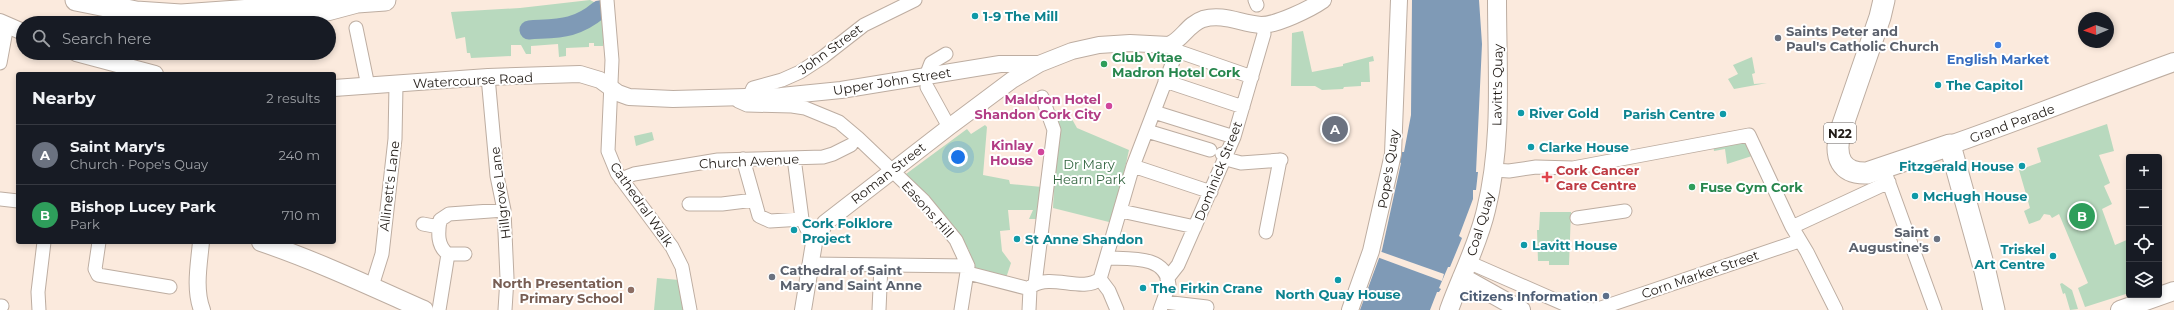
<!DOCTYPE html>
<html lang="en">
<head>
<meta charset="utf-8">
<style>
  body { margin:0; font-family:Montserrat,sans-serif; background:#20242c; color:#f1f3f6 }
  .controls { position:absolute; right:12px; bottom:12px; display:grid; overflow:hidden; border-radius:4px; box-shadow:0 2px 6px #0003 }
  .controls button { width:36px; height:36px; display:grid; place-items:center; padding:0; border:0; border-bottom:1px solid #363941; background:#171b24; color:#f1f3f6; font:20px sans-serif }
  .compass { position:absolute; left:2078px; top:12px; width:36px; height:36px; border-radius:50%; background:#171b24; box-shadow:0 2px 6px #0003; rotate:268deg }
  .you { position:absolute; left:958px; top:157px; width:14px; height:14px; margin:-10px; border:3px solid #fff; border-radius:50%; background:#1a73e8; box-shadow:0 0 0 6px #1a73e833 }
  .badge { display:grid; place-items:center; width:26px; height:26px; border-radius:50%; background:#178e70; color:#fff; font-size:13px; font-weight:700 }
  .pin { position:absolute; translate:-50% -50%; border:2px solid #fff; box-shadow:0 1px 4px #0006 }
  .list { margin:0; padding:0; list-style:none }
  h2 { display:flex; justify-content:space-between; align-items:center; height:52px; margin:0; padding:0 16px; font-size:17px }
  h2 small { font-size:13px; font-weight:400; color:#9ea1a6 }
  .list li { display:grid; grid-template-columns:26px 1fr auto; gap:12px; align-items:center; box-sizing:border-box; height:60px; padding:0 16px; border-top:1px solid #363941 }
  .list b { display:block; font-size:15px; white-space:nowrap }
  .list p { margin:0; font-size:13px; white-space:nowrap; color:#9ea1a6 }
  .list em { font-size:13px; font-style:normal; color:#9ea1a6 }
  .icon { flex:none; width:22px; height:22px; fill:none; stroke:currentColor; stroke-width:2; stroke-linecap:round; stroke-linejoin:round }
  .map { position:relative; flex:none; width:2174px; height:310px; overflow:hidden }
  .search { position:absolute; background:#171b24; box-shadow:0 2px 6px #0003; left:16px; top:16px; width:320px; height:44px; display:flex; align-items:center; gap:10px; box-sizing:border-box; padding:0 14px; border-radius:22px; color:#9ea1a6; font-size:15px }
  .panel { position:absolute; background:#171b24; box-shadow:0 2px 6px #0003; left:16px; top:72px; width:320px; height:172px; border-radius:4px }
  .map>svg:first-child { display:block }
</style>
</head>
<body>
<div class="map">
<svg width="2174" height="310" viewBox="0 0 2174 310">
  <rect width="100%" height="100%" fill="#fbeadd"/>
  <!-- green -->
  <path fill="#b8d9be" d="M590,0L600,5L603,16V46H594V43H589V47L566,48V56L559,57L558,44L531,46V54H526L521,45H511V56L471,58L470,53H467L465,37L456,39L451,12L520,8Z
    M1303,31L1312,72L1343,66V64L1373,56L1374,61L1369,62L1370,82H1361V86L1344,87L1343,89L1322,90L1315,86H1291L1292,33Z
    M1752,57L1755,73L1752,74L1754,84L1767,83L1734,89L1728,79L1738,74L1733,65Z
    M1054,110L1068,112L1077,128L1129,150L1113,223L1053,208L1057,123Z
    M2107,124L2114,151L2099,155L2110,183L2104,186L2112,204L2102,209L2115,245L2129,239V293L2085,307L2078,288L2088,283L2059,214L2052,218L2050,215L2044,214L2040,220L2029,224L2024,211L2030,208L2019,170L2041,162L2037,148Z
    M985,125L987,127L983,175L1009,180L1010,184L1042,187L1038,219H1029L1033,210H1008L1010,230L1000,231L1002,251L1011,263L1006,278L971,269L969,250L955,230L906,174L967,129L971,134Z
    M652,132L654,140L636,146L634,136Z
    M1746,138L1752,156L1727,164L1725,149L1714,151L1713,145Z
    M1540,212H1571L1569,265H1549V261H1538L1537,230H1539Z
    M657,278L679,280L683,310H654Z
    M2062,283L2072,290L2078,309L2070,310L2065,293L2063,294L2060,284Z"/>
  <!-- water -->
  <path fill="#7f9ab6" d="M1412,0H1479L1482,44L1476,172H1478L1476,190H1473V199L1459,236L1462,238L1450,267H1448L1439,288L1441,289L1439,292H1437L1430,310H1360L1382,250L1401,163L1399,162L1401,152H1404L1411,115Z"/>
  <!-- pier -->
  <path fill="#fbeadd" d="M1379,251L1444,274L1442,281L1377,257Z"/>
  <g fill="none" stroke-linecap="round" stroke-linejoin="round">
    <!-- river -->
    <path stroke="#7f9ab6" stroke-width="19" d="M529,30C558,28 575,30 599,10"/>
    <defs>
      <path id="minor" d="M607,0L612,60L608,151L617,173L672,247L682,267L690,310
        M1255,0L1257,5
        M356,28L368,86
        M1177,51L1252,77
        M0,63L7,25
        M926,76L931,63L946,54
        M488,77L497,176L504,210L507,278L505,310
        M1165,81L1243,107
        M927,87L949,127
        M749,97L753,88L782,80L800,72L823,57L864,25L915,0
        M738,101L747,105L792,106L805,108L839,122L858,138L924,201L956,240L968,266L961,310
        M1154,112L1234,137
        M1147,131L1210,150
        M1222,154L1230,160L1241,163L1281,160
        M794,158L802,219L807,229L816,237
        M743,159L759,216L770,221L802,219
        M1133,166L1211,192
        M1494,170L1509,171L1536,167L1573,168L1749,135L1792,227
        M1886,175L1935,310
        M621,179L634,174L718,160L823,157L833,154L851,145
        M0,199L18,201
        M689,204H722L754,200
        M1121,211L1195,227
        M1577,218L1625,211
        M423,224L439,227
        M1266,232L1280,160
        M99,242L95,269L98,275L170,287
        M465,254H448C437,246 438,233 440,220L449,214L504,210
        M1108,258C1130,259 1166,255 1169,285L1160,310
        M1468,262L1571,307L1595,310L1799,241
        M811,264L968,266
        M968,273L1030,289
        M1100,279L1109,291L1117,310
        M1167,279L1178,265L1234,137L1264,34L1263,25
        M1035,284L1054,130L1042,97
        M372,286L382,254L395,139L396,85
        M1030,289L1032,286C1052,273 1082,293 1100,279L1133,166L1177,51L1174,43
        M1164,302L1207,307
        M0,306H2
        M39,310L38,292L44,242
        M439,310L448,254
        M879,310L881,265
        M1029,310L1030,289
        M1836,310L1807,252L1792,227L1889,182"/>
      <path id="tertiary" d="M0,22L23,32
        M76,53L155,74
        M334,88L488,77L580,74L600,80L618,93L629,97L673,99L781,96L841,90L1000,64H1039L1072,51L1099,45L1130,43L1169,45C1182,40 1188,24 1203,19C1224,13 1241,24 1261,25C1277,25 1310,9 1323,0
        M201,242C199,264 194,289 202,310
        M803,310L814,243L825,223L949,127L1012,80L1039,64
        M1350,310L1371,251L1393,154L1399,0"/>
      <path id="secondary" d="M1950,145C2025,119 2099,89 2174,62
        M261,242C317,261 370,286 424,310
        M1462,277L1521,310
        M1449,310C1461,276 1478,245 1486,210C1503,142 1497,69 1497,0
        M2120,310L2174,291"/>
      <path id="trunk" d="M76,0L136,12L181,15L294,7L315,0
        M1884,0L1880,17L1840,133C1834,157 1841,174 1867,173L1950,145L1985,271L1994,310
        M298,8L327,10L357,2L385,0"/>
    </defs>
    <!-- minor casing -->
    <use href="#minor" stroke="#bdada1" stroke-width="15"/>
    <!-- tertiary casing -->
    <use href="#tertiary" stroke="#bdada1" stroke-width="18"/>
    <!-- secondary casing -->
    <use href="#secondary" stroke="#bdada1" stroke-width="20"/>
    <!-- trunk casing -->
    <use href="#trunk" stroke="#bdada1" stroke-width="23"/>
    <!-- minor -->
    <use href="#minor" stroke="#fff" stroke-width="13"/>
    <!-- tertiary -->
    <use href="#tertiary" stroke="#fff" stroke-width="16"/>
    <!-- secondary -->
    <use href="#secondary" stroke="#fff" stroke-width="18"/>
    <!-- trunk -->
    <use href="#trunk" stroke="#fff" stroke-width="21"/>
  </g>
  <!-- markers -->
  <g fill="#0f9aa8" stroke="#fff" stroke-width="1.5">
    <circle cx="975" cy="16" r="4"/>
    <circle cx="1938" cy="85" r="4"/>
    <circle cx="1521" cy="113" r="4"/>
    <circle cx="1723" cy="114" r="4"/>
    <circle cx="1531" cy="147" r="4"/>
    <circle cx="2022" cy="166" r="4"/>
    <circle cx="1915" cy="196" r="4"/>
    <circle cx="794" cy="230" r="4"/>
    <circle cx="1017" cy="239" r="4"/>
    <circle cx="1524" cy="245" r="4"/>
    <circle cx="2053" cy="256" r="4"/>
    <circle cx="1338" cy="280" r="4"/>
    <circle cx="1143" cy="288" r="4"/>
  </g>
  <g fill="#6b7280" stroke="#fff" stroke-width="1.5">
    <circle cx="1778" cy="38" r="4"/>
    <circle cx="1937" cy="239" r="4"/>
    <circle cx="772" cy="277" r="4"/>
  </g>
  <circle fill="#3f7fe0" stroke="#fff" stroke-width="1.5" cx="1998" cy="45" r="4"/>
  <g fill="#2e9e5b" stroke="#fff" stroke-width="1.5">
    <circle cx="1104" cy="64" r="4"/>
    <circle cx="1692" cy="187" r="4"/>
  </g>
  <g fill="#d1479c" stroke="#fff" stroke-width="1.5">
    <circle cx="1109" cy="106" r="4"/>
    <circle cx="1041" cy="152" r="4"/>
  </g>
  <path fill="#e0444e" stroke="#fff" stroke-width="1.5" d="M1545 171h4v4h4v4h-4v4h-4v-4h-4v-4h4z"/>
  <circle fill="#8d6e63" stroke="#fff" stroke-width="1.5" cx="631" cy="290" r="4"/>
  <circle fill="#5c6f8a" stroke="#fff" stroke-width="1.5" cx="1606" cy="296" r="4"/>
  <g text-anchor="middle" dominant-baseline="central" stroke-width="4" stroke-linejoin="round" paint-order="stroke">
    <!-- shield labels -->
    <rect fill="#fff" stroke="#645f5c" stroke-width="1" x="1824" y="123" width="32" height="20" rx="3"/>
    <g font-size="12" font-weight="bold" fill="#211b16">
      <text x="1840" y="133">N22</text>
    </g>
    <!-- culture labels -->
    <g font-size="13" font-weight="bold" fill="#0d838f" stroke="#fff" text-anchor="start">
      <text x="983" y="16">1-9 The Mill</text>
      <text x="1946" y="85">The Capitol</text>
      <text x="1529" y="113">River Gold</text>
      <text x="1715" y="114" text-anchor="end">Parish Centre</text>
      <text x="1539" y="147">Clarke House</text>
      <text x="2014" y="166" text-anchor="end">Fitzgerald House</text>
      <text x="1923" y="196">McHugh House</text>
      <text x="802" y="223">Cork Folklore<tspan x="802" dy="15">Project</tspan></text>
      <text x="1025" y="239">St Anne Shandon</text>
      <text x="1532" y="245">Lavitt House</text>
      <text x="2045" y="249" text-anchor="end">Triskel<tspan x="2045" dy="15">Art Centre</tspan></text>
      <text x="1151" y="288">The Firkin Crane</text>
      <text x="1338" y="294" text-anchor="middle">North Quay House</text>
    </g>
    <!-- worship labels -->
    <g font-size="13" font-weight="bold" fill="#5b616d" stroke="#fff" text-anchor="start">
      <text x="1786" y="31">Saints Peter and<tspan x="1786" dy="15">Paul's Catholic Church</tspan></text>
      <text x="1929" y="232" text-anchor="end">Saint<tspan x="1929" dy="15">Augustine's</tspan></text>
      <text x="780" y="270">Cathedral of Saint<tspan x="780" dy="15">Mary and Saint Anne</tspan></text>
    </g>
    <!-- street labels -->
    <g font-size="13" fill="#211b16" stroke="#fff">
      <text transform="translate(830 49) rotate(-36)">John Street</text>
      <text transform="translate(473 80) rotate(-3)">Watercourse Road</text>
      <text transform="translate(892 81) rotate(-9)">Upper John Street</text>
      <text transform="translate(1497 85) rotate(-89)">Lavitt's Quay</text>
      <text transform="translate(2012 123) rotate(-20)">Grand Parade</text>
      <text transform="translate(749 161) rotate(-3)">Church Avenue</text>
      <text transform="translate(1388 169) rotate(-81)">Pope's Quay</text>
      <text transform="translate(1218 171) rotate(-68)">Dominick Street</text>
      <text transform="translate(888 173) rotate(-38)">Roman Street</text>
      <text transform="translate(389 186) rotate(-83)">Allinett's Lane</text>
      <text transform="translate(500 193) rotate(-97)">Hillgrove Lane</text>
      <text transform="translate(642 204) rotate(55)">Cathedral Walk</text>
      <text transform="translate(928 209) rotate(48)">Easons Hill</text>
      <text transform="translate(1480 224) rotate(-73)">Coal Quay</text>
      <text transform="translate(1700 274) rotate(-19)">Corn Market Street</text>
    </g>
    <!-- leisure labels -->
    <g font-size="13" font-weight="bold" fill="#27864d" stroke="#fff" text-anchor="start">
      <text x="1112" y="57">Club Vitae<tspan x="1112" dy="15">Madron Hotel Cork</tspan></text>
      <text x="1700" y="187">Fuse Gym Cork</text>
    </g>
    <!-- shop labels -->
    <g font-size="13" font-weight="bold" fill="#366cbe" stroke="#fff">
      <text x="1998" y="59">English Market</text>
    </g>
    <!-- hotel labels -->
    <g font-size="13" font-weight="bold" fill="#b23c85" stroke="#fff" text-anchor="end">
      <text x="1101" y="99">Maldron Hotel<tspan x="1101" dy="15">Shandon Cork City</tspan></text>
      <text x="1033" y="145">Kinlay<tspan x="1033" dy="15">House</tspan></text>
    </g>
    <!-- park labels -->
    <g font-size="13" fill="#31643f" stroke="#fff">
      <text x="1089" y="164">Dr Mary<tspan x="1089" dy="15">Hearn Park</tspan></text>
    </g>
    <!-- health labels -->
    <g font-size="13" font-weight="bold" fill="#be3a42" stroke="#fff" text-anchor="start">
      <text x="1556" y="170">Cork Cancer<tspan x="1556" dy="15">Care Centre</tspan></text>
    </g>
    <!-- education labels -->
    <g font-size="13" font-weight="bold" fill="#785e54" stroke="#fff" text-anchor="end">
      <text x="623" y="283">North Presentation<tspan x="623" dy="15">Primary School</tspan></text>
    </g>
    <!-- service labels -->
    <g font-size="13" font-weight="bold" fill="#4e5e75" stroke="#fff" text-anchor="end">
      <text x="1598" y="296">Citizens Information</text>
    </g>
  </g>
</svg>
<div class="controls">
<button>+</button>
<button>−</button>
<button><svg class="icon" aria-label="locate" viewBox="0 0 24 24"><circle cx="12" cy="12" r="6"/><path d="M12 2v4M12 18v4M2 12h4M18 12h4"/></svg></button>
<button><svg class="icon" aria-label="layers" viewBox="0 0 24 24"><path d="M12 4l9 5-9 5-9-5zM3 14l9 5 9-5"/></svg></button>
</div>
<svg class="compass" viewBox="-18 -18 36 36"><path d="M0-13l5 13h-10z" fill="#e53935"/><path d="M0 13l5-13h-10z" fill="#9ea1a6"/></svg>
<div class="you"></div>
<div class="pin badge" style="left:1335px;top:129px;background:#6b7280">A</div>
<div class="pin badge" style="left:2082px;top:216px;background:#2e9e5b">B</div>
<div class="search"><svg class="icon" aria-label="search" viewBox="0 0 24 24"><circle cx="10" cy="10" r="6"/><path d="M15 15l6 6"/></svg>Search here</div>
<section class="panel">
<h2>Nearby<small>2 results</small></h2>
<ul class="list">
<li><span class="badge" style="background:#6b7280">A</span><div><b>Saint Mary's</b><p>Church · Pope's Quay</p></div><em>240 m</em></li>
<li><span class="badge" style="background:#2e9e5b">B</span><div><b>Bishop Lucey Park</b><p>Park</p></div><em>710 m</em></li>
</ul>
</section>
</div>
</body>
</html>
